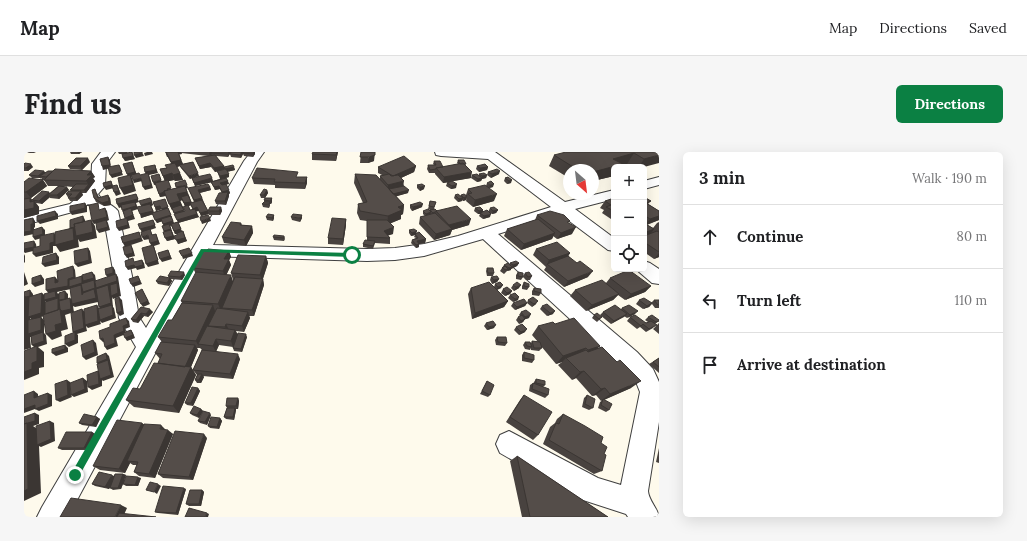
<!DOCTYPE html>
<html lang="en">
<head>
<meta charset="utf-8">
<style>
  body { margin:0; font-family:Lora,serif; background:#f6f6f6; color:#202124 }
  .controls { position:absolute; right:12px; top:12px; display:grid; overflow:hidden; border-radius:6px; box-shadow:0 4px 16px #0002 }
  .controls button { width:36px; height:36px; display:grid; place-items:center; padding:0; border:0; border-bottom:1px solid #e0e0e0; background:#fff; color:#202124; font:20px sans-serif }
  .compass { position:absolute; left:539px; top:12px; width:36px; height:36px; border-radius:50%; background:#fff; box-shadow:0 4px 16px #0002; rotate:152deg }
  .stop { position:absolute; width:12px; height:12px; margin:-9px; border:3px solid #0b8043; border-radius:50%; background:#fff }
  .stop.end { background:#0b8043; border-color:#fff; box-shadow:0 1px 4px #0008 }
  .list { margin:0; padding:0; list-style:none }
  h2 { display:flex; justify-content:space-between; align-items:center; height:52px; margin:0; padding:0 16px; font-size:17px }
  h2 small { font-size:13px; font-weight:400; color:#757577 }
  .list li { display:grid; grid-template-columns:26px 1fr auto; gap:12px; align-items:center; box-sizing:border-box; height:64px; padding:0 16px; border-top:1px solid #e0e0e0 }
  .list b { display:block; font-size:15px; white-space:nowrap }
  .list em { font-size:13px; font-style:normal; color:#757577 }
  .icon { flex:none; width:22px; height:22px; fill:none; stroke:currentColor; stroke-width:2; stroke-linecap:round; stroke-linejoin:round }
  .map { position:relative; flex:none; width:635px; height:365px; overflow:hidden; border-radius:6px }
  header { display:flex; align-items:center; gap:24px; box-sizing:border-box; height:56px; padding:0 20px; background:#fff; border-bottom:1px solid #e0e0e0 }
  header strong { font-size:19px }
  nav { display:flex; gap:22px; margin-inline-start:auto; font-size:14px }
  .intro { display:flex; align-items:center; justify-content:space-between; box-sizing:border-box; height:96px; padding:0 24px }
  h1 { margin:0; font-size:28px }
  .button { padding:10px 18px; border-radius:6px; background:#0b8043; color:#fff; font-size:14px; font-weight:700 }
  main { display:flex; gap:24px; padding:0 24px }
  aside { flex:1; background:#fff; border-radius:6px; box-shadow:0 4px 16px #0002 }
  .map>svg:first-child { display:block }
</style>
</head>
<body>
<header>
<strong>Map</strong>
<nav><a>Map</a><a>Directions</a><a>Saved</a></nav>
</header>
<div class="intro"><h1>Find us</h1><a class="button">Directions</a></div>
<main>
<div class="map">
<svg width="635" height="365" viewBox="0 0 635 365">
  <rect width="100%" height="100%" fill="#fefaec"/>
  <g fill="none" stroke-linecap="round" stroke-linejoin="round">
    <defs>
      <path id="minor" d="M77,0H91L82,12L81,34L74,42C79,52 88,51 94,59L108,124L115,165L122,176L220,9L227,0H240L233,10L189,93L343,97L371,96L400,92L434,84L527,55L464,7L417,4L412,3L411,0H471L541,50L590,38V47L551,57L590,86V99L584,98L536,62L474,82L613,200L629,217L635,230V270L624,339C625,349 633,355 635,365H604L602,362L559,348L476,301L472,292L476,283L485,279L574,326L597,333L616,240L612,230L597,214L459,87L400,104L371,108L343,109L183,104L44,365H13L18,355L112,195L95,166L90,124L79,61L64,52L56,58L0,73V63L46,52L67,33L68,12Z
        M635,25V33L620,37V29Z
        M620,109L626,111L635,117V132L628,131L614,119L612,117H620Z"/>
    </defs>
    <!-- minor casing -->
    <use href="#minor" stroke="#3f3f3f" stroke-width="2"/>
    <!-- minor -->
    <use href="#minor" fill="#fff" fill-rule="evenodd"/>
  </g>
  <!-- wall -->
  <path fill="#48423f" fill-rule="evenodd" d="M3,0H12L10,1H4Z
    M46,0H58L55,2H47Z
    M94,0H104L103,1L111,7L101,9L99,2H95Z
    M141,0H231V2L229,5L220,4L219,2L217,6L207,5L206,2L204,5L192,4L200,15H210L211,18L203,20L205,25L202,26L205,32H202L206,41L205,42V44L202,53L192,52L191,49L198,41L196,37L191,38L187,30L171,34L168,26H188L189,29L196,27L193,19L201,18V17L191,20L187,15L176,17L171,6L184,4L157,1L158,2H155L159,12L169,10L166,27L157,16L156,14L153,15L159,28L151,29L150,28L144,29L147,37L153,36L151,31L164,36H162L168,51L170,50L164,36L186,35L187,38L176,41L185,62L177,64L175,59H172L175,65L154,71L163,89L154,92L153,83V82H151L147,73L146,74L151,87L143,89L140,80V74L138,69L133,71L129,62L117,66V54L126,46L129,53L127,54L130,60L138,58V57L132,59L131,55L145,59L150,71L154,70L149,58H148L142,44L136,45L132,33H130L138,29H141L136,17L143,16L147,11ZM156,48H158L161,54V59H160ZM167,53L169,58H166L164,54Z
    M289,0H314L312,9L288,8V2Z
    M337,0L350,9L344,11H336Z
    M635,0L620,15H609L603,12L590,15V24L569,29V18H545V26L525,14L530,3Z
    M434,8L442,12L441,13L447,26L428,29L432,36L427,37L422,34L423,31L426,30L419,31L411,22V21H405L403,17L404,13H410L409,12L410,9L419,15L434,12L433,11Z
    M66,10L58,18L46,17L44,14Z
    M0,12L9,15L4,19H0Z
    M392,14L390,20L377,26L380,34L384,41L372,44L380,53L379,62L377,63V67L366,71L369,82L364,83L366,86V92L351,91L349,97L339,95V92L343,88V69L336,68L333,61L334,52L339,51L330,31L331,22L356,27V24L358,23L354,21V15Z
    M453,14L464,15L463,18L455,20L452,17Z
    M20,19L21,21L29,19H67L71,25L69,26L71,29L62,41H58L59,43L53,49H46L42,42L47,39L46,38L49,35L39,34L45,38L35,47L26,46V45L18,52L12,51L15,55V62L0,66V30L18,27L17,26H8L5,23ZM19,28H20L24,34H34L26,41L8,48L9,49L7,46L23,34Z
    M464,20L475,22L467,26L463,23Z
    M455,22L463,23L462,26L458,27L457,29L453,30L447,26L448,23H455Z
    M274,25H283V31L281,37L251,36V33L230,32L228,26Z
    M484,25L487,31L483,32L480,29L481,26Z
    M463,31L469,35L465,36L470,49L449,55L442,49L443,45L442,48L439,49L438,48V49L434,50L430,46L431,43L436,44L437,43H442L444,37L462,34Z
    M393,33L400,37L396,39L393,36Z
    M243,38L244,41L241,46H237L236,43Z
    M73,41L75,45L86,46L87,53L80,54L72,50L70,46Z
    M620,45L627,49L624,52L635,59V68L623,73L629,76L633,71L635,70V105L630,107L620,100Z
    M248,46V50L247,52H246V54L245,56L239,55L238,52L240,50V48Z
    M406,49L412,50L410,57L445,73L428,78L426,83L410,88L395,72L396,65L401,64L399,62V59L406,60V58L404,57Z
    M581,49H590V69L578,61L580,58L576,56Z
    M386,53L398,55L388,59L386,56Z
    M197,55L198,59L196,63H185L184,59Z
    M451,56L459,58V60L466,65L459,67L455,64L456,62H454L450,59Z
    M466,56L474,58L472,61L468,62L464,60Z
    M250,63V66L249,69L243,68L242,65Z
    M513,63L545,71L548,82L533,87L529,84L528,87L497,98L480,84L483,77L511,68Z
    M267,65L278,66L276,70L268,68Z
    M322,67V73L319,93L304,92V86Z
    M217,71L218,73L228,74L229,81L222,94L200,91L198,85Z
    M385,78L392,81L402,87L401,91L395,92V95L392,96L387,91L388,88L392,86L390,85L391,83L387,84L385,81Z
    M590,78V82L588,81Z
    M260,84L261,87L260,89L250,88L249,85Z
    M512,97L546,101L544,104L564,125L540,135L520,118L522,115L509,103Z
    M205,99L207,105L205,108L207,113L202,123L209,130L210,128H209L207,121L242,104L244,111L239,127L240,133L230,164H225L226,166L220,180L212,179L214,183L223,185L218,200L210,199L209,196V195L195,193L192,199L216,207L209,227L179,224L180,225L177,231H173L171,228L173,223L169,218L178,198L176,196H173L174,198L167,215L172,223L155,261L110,255L102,248L116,237L134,211L136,207L131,201L138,190L134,185L148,168L158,151L157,149L172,122L169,116Z
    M486,111H495L493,114L487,117V118L483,119L480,122L476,119L480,113H486Z
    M463,116L470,121L469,124H463L462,119Z
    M494,120L499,125L497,128L492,127V123Z
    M501,121L508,124L506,128H502L499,124Z
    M161,123L158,128L147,127L148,129L145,134L134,132L132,129L145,126L144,124Z
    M467,125L475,127L473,130L468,132L466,128Z
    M586,126L627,134L621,140L601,148L594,143L589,148L562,159L546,144L551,138L582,131Z
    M500,130L505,135L503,138L498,137V134Z
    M471,132L477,136L473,138L484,149L480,155L448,167L444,142L447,136L470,135Z
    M489,133L495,136L490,139L487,136Z
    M510,136L517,141L515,144L508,143V139Z
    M479,137L488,139L486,142L481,144L477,141Z
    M486,143L494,148L489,150L484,146Z
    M504,148L512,152L508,155L503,151L501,154L491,158L487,154L489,151H503Z
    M615,148L627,151L630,148H635V156H631L628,152L625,155L619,157L612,152Z
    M518,154L529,162L523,164L516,157Z
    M117,155L129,160L124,165L120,164L114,171L109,170L107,167Z
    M598,156L611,162L603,166L600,164L587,172L576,163L579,160L597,157Z
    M497,160L505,166L501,167L499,170L495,172L492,168L494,165L496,164L495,163Z
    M570,163L578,165L573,170L568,166Z
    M606,165L622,171L624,170L621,168L624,165L635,169L631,172L629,176L622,180L616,175L613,177L603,169Z
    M462,171L470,176L463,178L460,174Z
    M635,171V182L629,177Z
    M531,172L575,196L607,236L580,248L585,258L582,260L574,256L576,250L579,248L577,249L572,243L568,244L552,226L548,228L534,213L538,210L532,212L517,194L518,196L515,199L507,198V196L506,198L501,197L499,193L501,190L507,191L508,189L514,190L508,183L514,174Z
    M492,175L501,180L495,183L490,178Z
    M473,185L483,191L481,194L472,193L471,188Z
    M500,200L510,208L508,211L498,209V203Z
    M635,206V221L625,212Z
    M512,227L521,233L519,235L524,243L521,246L505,239L506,233L509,231H510V230Z
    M463,229L466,243L464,245L456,242Z
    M174,236L176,239L169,254L163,253L161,251Z
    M500,243L514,283L509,288L482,270L496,248Z
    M563,243L569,256L565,258L558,255L560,246Z
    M214,246L215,249L214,257H212V258L210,268L202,267L200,265L203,256L202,254Z
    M177,257L179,259L175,266L168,263L166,261Z
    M539,262L577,291L580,302L578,319L570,322L519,292L526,275L531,271L533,267Z
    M187,263L183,273L176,271L174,269Z
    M73,265L76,267L72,275L58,273L55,271Z
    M196,266L198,269L195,277L186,276L184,274Z
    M118,271L120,273L142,278L149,282L131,326L115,324L110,320L113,313H109L106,311L101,321L76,318L69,314Z
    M68,280L71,282L64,298H38L34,296Z
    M183,286L169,328L139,326L134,322Z
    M635,296V311L632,310Z
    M493,304L584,365H498L486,309Z
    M99,322L102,323L100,328L117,326L114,334H102L99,332L97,337L89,338L86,336L87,334L85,337L71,334L68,332Z
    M162,337L154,363L134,361L131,360Z
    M178,338L180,340L177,354H165L162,352Z"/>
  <!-- shaded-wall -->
  <path fill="#3b3633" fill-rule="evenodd" d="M53,0H58L55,2Z
    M108,0L111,7L101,9L99,6Z
    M118,0L120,4L112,6L110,3Z
    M123,0H128L129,2L121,4L120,1Z
    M150,0H157L158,2L143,5L142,2Z
    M186,0H189L187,1L188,2L186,4L185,1Z
    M205,0H207L204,5V2Z
    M218,0H220L217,6L216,3Z
    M230,0H231V2L229,5V2Z
    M313,0H314L312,9V3Z
    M351,0L350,9L344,11L345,5Z
    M610,1L603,12L598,13L597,15H590V24L569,29V20L589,7Z
    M635,3V11L620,15H615L620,7Z
    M84,5L86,8L87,16L79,18L78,14Z
    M64,6L66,10L58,18L56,14Z
    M157,8L160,14L155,13L156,14L149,16L147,10Z
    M108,10L113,23L107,24L109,29L112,39L100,43L96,36L104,25L103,22Z
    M186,11L187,15L176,17L175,14Z
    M7,12L9,15L4,19L2,16Z
    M95,13L99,23L88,26L86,23Z
    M131,13L134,21L125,23L129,36L121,38L119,35L122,23L121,20Z
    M200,14L201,17L191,20L190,16Z
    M392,14L390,20L368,30L369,24Z
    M210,15L211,18L202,20L201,17Z
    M464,15L463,18L455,20L456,16Z
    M20,19L22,22L16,24L17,27L14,24Z
    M67,19L71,25L69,26L71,29L62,41L60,38L65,33L62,29L63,23Z
    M476,19L475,22L467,26L468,22Z
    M448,20L447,26L419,31L420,25Z
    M148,21L150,28L141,30L139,24Z
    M156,21L159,28L151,29L149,23Z
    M174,21L175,24L166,27L165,24Z
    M205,22V25L196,27V24Z
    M463,23L462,26L458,27L457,29L453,30L454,27L458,26V24Z
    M283,25V31L281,37V31Z
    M117,26L118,29L110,31L109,28Z
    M188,26L189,30L171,34L170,31Z
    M19,28L23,34L7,46L2,40Z
    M137,28L139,31L130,33L129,30Z
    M488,28L487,31L483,32L485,29Z
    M87,29L90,36L82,38L80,35Z
    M204,29L205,32L197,34L196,31Z
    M380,29L379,35L363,38L364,33Z
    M433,32L432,36L427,37L428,34Z
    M470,32L469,35L465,36L466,33Z
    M93,33L97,42L92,44L90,40Z
    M163,33L164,36L154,38L152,35Z
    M195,34L196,37L191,38L190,35Z
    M401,34L400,37L396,39V35Z
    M43,35L45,38L35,47L33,43Z
    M186,35L187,38L175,41L174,38Z
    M205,38L206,41L205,42V44L202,53L198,40Z
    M243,38L244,41L241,46L240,43Z
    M385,38L384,41L367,46V42Z
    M57,39L59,43L53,49L51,46Z
    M144,39L145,43L136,45L135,42Z
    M25,40L28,43H24L26,45L18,52L15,49Z
    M163,40L166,46L156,49L153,42Z
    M112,42L115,50L112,51L114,57L108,59L111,67L104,69L106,76L95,79L93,76L103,69L98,58L111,51L95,56L93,52Z
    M473,42L470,49L449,55L451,48Z
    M84,43L86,46L87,53L80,54L78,51Z
    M443,44L442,48L439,49L440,46Z
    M6,46L10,51V49L15,55V62L0,66V58Z
    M178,46L179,49L171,51L170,48Z
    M248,46V50L247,52L246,49Z
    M439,46L438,49L434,50L435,47Z
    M141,47L145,59L139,60L138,57L132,59L131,55Z
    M156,49L159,55L148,58L145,52Z
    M128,50L129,53L127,54L130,62L117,66L116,62L118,56L117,53Z
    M167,50L168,53L161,55L160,51Z
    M61,51L63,54V60L48,63L46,60Z
    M399,52L398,55L388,59L389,55Z
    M380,53L379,62L377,63V67L363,73L364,64L374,55Z
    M173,55L175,59L170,60L169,57Z
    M197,55L198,59L196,63L195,59Z
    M81,56L83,59L85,68L83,69L84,71L86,78L75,81L73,78L82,69L70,72L68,69Z
    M459,58L458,61H456V62H454L455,59Z
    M474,58L472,61L468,62L469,59Z
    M31,59L34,62V67L16,72L13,69Z
    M184,59L185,62L177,64L176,61Z
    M407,60L406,64L402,65V62Z
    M173,62L175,65L154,71L158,80L151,82L150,79L157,77L153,68Z
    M467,62L466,65L459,67L460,64Z
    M147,63L148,66L133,71L131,68Z
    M250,63V66L249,69L248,66Z
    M278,63V66L276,70V66Z
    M59,64L61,68L62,76L67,68L71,74L73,86L56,90L54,87L55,95L36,100L32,94H29V101L12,105L9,102L26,91L30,81L32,84L46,76Z
    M635,64V68L621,73L626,67Z
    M9,66L11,69V75L10,76V82L0,84V80L7,72Z
    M186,66L187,69L178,72L177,69Z
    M322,67V73L319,93V87Z
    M447,67L445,73L428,78L426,83L410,88L412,82L423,78L425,73Z
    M129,68L132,76L126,78L130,86L118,80L116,77Z
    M149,69L150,72L146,74L151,87L143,89L141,86V82L140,79V75L139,72Z
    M228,74L229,81L222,94L220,88Z
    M18,75L21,78V85L11,88L9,85Z
    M370,75L369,82L359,85L360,79Z
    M552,75L548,82L533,87L537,81Z
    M630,77L625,84L620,85V81Z
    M159,79L163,89L154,92L152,88Z
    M393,79L392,82H391V83L387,84L388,81Z
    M115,80L119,89L101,95L99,91Z
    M531,81L528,87L497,98L500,92Z
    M132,82L136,92L130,94L135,112L124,115L122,112L128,95L126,91Z
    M124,83L126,87L120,88L118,85Z
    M402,87L401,91L395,92V95L392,96L393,89Z
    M10,89L12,92L13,98L1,101L0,100V97Z
    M107,93L109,97L111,104L103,106L101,103Z
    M64,96L66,99L68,111L54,115L51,112Z
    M144,98L148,107L138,110L136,107Z
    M205,99L207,105L205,108L207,113L201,126L199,119L200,107Z
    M32,101L35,105V112L21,115L18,112Z
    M168,101L169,104L159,107L158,104Z
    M546,101L542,108L523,112L522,115L525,108Z
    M635,101V105L630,107Z
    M0,102L1,104V110L0,111Z
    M242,104L244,111L238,129L236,123Z
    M118,108L120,111L121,116L113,118L112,116L104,118L102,115Z
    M495,111L493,114L487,117V118L483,119L485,116L488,115L489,113Z
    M49,114L51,118L52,128L58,124L60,127L68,120L71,123L72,129L71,130L72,132L92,122L94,125L97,144L89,147L88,145L89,155L90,156L92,166L78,171L76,169L77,172L64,176L62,174L63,179L53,182L54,183V191L45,195L41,192L51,182L49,180L58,157L61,160L73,153L75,156L76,167L77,158L75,155L74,150L51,155L49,154L50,160L41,163L44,177L37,179L38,184L28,188L22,182L24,151L21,149V164L17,165L20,168V181L22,183L23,192L14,195L20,200V215L15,216V222L0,228V220L8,211L11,196L8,193L7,185H6L7,196L0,198V144L6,138L9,142V147L18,141L21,144L25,142L22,138L44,127ZM47,137L61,144L48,149L46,146L44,150V142L41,139L34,142L33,140ZM6,166L8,168L6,181Z
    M89,115L91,118L92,124L84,126L82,123Z
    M569,119L564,125L540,135L544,129Z
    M0,120L4,132L0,134Z
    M160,120L161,123L158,128L156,125Z
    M17,123L20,127V132L11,135L8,132Z
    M207,123L210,132L198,156L199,158L198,161L194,152Z
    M114,124L118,132L109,135L107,132Z
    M31,125L34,128V134L31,131Z
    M146,126L148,129L145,134L143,131Z
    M239,127L240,133L230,164L228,158Z
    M475,127L473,130L468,132L470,128Z
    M479,133L477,136L472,138L474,135Z
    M497,133L495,136L490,139L492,135Z
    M627,134L621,140L601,148L607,142Z
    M118,137L126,152L119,155L117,152Z
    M488,139L486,142L481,144L483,141Z
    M595,142L589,148L562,159L568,153Z
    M95,145L98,148L100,162L96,164L93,161Z
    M495,145L494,148L489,150L491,147Z
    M484,149L480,155L448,167L451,161Z
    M514,149L512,152L508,155L510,152Z
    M503,151L501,154L491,158L493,155Z
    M628,151L625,155L619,157L623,154Z
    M189,153L192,162L184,174L186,177L174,192L176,197L172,189Z
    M126,157L129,160L124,165L122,162Z
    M531,159L529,162L523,164L526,161Z
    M614,159L611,162L603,166L606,163Z
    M224,160L226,166L220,180L218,174Z
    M117,161L120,164L114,171L112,168Z
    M507,162L505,166L499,168L501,165Z
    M603,162L600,165L587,172L590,169Z
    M102,166L105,169L106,175L101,177L102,182L92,186L94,194L83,198L81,195L90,183L99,174Z
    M501,167L499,170L495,172L497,169Z
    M202,172L205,178L203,181L201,175Z
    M472,173L470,176L463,178L465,175Z
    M503,177L501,180L495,183L497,180Z
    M107,178L109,181L111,186L103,189L101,186Z
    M211,178L214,184L209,195L207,189Z
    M222,182L223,185L218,200L217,197Z
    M79,186L82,189L79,190L76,187Z
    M192,187L195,193L192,200L189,194Z
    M69,188L72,191L74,203L62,208L59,205Z
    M41,193L44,196V200L32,204L28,201Z
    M171,193L174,198L167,215L172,223L155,261L149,254L161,215Z
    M576,194L568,202L556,206L564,198Z
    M562,196L554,204L542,206L538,210L532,212L539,204Z
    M82,201L85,204L90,225L79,229L78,228V234L68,238L64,235L74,219L77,222L76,214L73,211Z
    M214,202L216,207L209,227L206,222Z
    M560,219L552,226L548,228L556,220Z
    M178,222L180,225L177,231L175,228Z
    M59,226L63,229L64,240L50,245L47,243L48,245L36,250L32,248L43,228L46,230L47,243Z
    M617,229L607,236L577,249L586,242Z
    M174,236L176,239L169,254L167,251Z
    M581,236L572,243L568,244L577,237Z
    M10,239L14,242V248L10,246Z
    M24,241L28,243V254L15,259L11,257L0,261V257Z
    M214,246L215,249L214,257L212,254Z
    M211,256L212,258L210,268L209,265Z
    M177,257L179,259L175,266L173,263Z
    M11,261L15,263V272L9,274L15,278L26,269L30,271L31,289L17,295L15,294L17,341L0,349V274Z
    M186,261L187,263L183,273L181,270Z
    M73,265L76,267L72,275L68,273Z
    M196,266L198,269L195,277L193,275Z
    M118,271L123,275L103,309L106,311L101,321L95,317Z
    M137,273L142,278L136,277Z
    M144,278L149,282L131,326L125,322Z
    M68,280L71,282L64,298L60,296Z
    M180,282L183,286L169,328L165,325Z
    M99,322L102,323L97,337L94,336Z
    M88,323L92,325L85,337L81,335Z
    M114,325L117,326L114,334L111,333Z
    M134,332L137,334L133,342L130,340Z
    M160,336L162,337L154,363L152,361Z
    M178,338L180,340L177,354L175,352Z
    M97,353L103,356L99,365H91Z
    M183,361L185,362L184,365H181Z"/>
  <!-- building -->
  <path fill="#544d49" stroke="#3b3633" d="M108,0L109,4L99,6L98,2Z
    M110,0H118V1L110,3Z
    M142,0H154L157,8L147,10Z
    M188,0H205L204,2L187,1Z
    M207,0H218L216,3L206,2Z
    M220,0H230L229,2L219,1Z
    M289,0H313L312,3L288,2Z
    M337,0H351V3L345,5H336Z
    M542,0H635V3L620,7L610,1L589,7L599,12L569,20V18H554L530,3Z
    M191,3L200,14L190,16L186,11L175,14L171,6Z
    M380,4L392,14L369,24L354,15Z
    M84,5L86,13L78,14L76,7Z
    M52,6H64L56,14H44Z
    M434,8H440L442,12H436Z
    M410,9H416L419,15L412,16V17L406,18L404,13H412Z
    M108,10L111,20L103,22L99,12Z
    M169,10L174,21L165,24L155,13Z
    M1,11L7,12L2,16H0V12Z
    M151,11L156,21L149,23L148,21L139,24L136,17L143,16L141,13Z
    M439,11L448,20L420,25L412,16Z
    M461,12L464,15L456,16L453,14Z
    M95,13L98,20L86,23L84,15Z
    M131,13L132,18L121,20L120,15Z
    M209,13L210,15L201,17L200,15Z
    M233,16L274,20L272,25H283L281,31L250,30L251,27L228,26Z
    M31,17L67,19L63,23H68L62,29L20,28Z
    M202,17L205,22L196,24L193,19Z
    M473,17L476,19L468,22L464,20Z
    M11,18L20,19L14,24L5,23Z
    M24,19H29L22,25L16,24Z
    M115,21L116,23L124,21L127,33L119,35L117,26L109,28L107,23Z
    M460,21L463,23L458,24L455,22Z
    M135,22L137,28L129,30L127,24Z
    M186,22L188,26L170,31L168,26Z
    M331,22L352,23L380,53L374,55L378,58L364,64L336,59L334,52L343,50Z
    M365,22L367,24L374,23L380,29L364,33L356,24Z
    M453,22L458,26L454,27L448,23Z
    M106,23L109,33L96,36L94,26Z
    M484,25L488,28L485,29L481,26Z
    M5,26L19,28L2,40H0V30Z
    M202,26L204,29L196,31L198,33L202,32L205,38L198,40L195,34L190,35L187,30Z
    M144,28L147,36L143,37L144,38L140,39V40L135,42L131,31Z
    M161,28L163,33L152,35L151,31Z
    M87,29L88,33L80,35L79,31Z
    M428,29L433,32L428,34L423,31Z
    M467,29L470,32L466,33L463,31Z
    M52,32H65L60,38H46Z
    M184,32L186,35L174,38L178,46L170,48L164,36Z
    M398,32L401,34L396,35L393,33Z
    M93,33L95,39L90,40L88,34Z
    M461,33L473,42L451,48L444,42L448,41L444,37Z
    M35,34L43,35L33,43H24Z
    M161,34L163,40L153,42L156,49L145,52L140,39Z
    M380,34L385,38L369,42L365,37Z
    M71,37L74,46L84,43L85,49L78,51L70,46L68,38Z
    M240,37L243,38L240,43H236Z
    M18,39L25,40L15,49L8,48Z
    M45,39H57L51,46H44L48,42H42Z
    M204,40L201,49H191L195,41Z
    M112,42L114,47L93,52L92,47Z
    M434,42L439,46L435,47L431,43Z
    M440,42L443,44L440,46L437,43Z
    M164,43L167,50L160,51L157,45Z
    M620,45L627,49L622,51L635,59V64L626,67L620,63Z
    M6,46V50L10,49V56L0,58V47Z
    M126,46L128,50L117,53L115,49Z
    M241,46H248L246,49L240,48Z
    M141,47L144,55L137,57L136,54L131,55L129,50Z
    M587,47L590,49V59L582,55L587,53L581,49Z
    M178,48L184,59L176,61L173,55L169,57L166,51Z
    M406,49L412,50L410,55L405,54Z
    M111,50L112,54L98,58L97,53Z
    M240,50H246L245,52H238Z
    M396,50L399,52L389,55L386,53Z
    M61,51V56L46,60V54Z
    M74,51L75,58L81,56L83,65L68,69L65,53Z
    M126,52L129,59L116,62L113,55Z
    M157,53L160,58L150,61L148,56Z
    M164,53L166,58L171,57L173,62L153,68L150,62L161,59L159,55Z
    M433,54L447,67L425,73L412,59Z
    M186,55H197L195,59H184Z
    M456,55L459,58L455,59L451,56Z
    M470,55L474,58L469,59L466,56Z
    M107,56L109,63L101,66L99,59Z
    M144,56L147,63L131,68L128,61Z
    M404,57L407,60L402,62L399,59Z
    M411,57L413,59L409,61L406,58Z
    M463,58L467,62L460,64L456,61Z
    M31,59L32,64L13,69V64Z
    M526,59L540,63L546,69L543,70L552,75L537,81L513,63Z
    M411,61L428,77L412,82L396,65Z
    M244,62L250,63L248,66L242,65Z
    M269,62L278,63L276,66L267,65Z
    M184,63L186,66L177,69L176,65Z
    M59,64V70L50,72L51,75L46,76V68Z
    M147,64L149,69L139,72L137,67Z
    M9,66V72H7V79L0,80V68Z
    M103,66L104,73L93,76L92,69Z
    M308,66L322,67L319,87L304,86Z
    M514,67L531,81L500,92L483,77Z
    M67,68L69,80L52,84L50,72Z
    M82,68L84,75L73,78L72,71Z
    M129,68L131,73L116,77L114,72Z
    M343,68H363L370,75L360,79L366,86L343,85Z
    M154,70L157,77L150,79L147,72Z
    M207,70L217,71L216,73L228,74L220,88L198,85Z
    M620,71L630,77L620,81Z
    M145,72L147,77L140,79L138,74Z
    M18,75L19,82L9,85V78Z
    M49,76L50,88L31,93V80Z
    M126,77L128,83L132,82L134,89L126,91L124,83L118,85L117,80Z
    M390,77L393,79L388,81L385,78Z
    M147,78L149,84L141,86L139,80Z
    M159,79L161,86L152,88L150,84L153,83V81Z
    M633,79L635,80V100L620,90V84Z
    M115,80L117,86L99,91L97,85Z
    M395,80L402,87L393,89L395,92L392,93L388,88L394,86L391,82Z
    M30,81V90L26,91V98L9,102V96L16,94V84Z
    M250,83L260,84V86L249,85Z
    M341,88L351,89L349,94L339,92Z
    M10,89V95L0,97V91Z
    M533,90L546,101L525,108L512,97Z
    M107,93L109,101L101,103L99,95Z
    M129,93L134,108L122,112L118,96Z
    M64,96L65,108L51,112L50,99Z
    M165,96L168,101L158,104L155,99Z
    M184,97L205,99L200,107H205L199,119L169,116L180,98H183Z
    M144,98L146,104L136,107L134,101Z
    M32,101L33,108L18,112L19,105Z
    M214,103L242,104L236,123L207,121Z
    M544,104L553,111L556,109L569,119L544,129L523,112Z
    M109,106L110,110L118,108L119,113L111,115L110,113L102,115L101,109Z
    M492,109L495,111L489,113L486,111Z
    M484,111L488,115L485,116L480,113Z
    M49,114L50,125L44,127V134L22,138V127L31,125V131L34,130L33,119Z
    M481,114L484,117L482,118L478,116Z
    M89,115V121L82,123L81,117Z
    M463,116H469L470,121H464Z
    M605,118L627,134L607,142L586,126Z
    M147,119L160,120L156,125L144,124Z
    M68,120L70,126L59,129L58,123Z
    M172,120L207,123L194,152L157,149Z
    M494,120L499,121V125L494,124Z
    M505,120L508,124L504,125L501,121Z
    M92,122L93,129L72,136L71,129Z
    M17,123V129L8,132V126Z
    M58,124V131L45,135V128Z
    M114,124L116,129L107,132L105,127Z
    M136,124L146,126L143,131L132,129Z
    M473,124L475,127L470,128L467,125Z
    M211,125L239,127L228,158L198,156Z
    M70,128L71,136L59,140L57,132Z
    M578,128L595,142L568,153L551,138Z
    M465,130L484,149L451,161L447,136Z
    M476,130L479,133L474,135L471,132Z
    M493,130L497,133L492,135L489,133Z
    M500,130L505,132V135L500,134Z
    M93,131L94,141L87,144L86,133Z
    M57,133L58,143L59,141L70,137L72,146L48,152L46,136Z
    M84,133L87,151L75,155L72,137Z
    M483,135L488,139L483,141L479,137Z
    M510,136L517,137V141L510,139Z
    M118,137L124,149L117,152L111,141Z
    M6,138V144L2,145L0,144V140Z
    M31,139L32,145L20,148V142Z
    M41,139V147L35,148V141Z
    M18,141L17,161L4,165L5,145Z
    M491,141L495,145L491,147L486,143Z
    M95,145L98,159L93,161L91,147Z
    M509,145L514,149L510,152L504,148Z
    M34,146V158L21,162V150Z
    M46,146L47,157L38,159L36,157L35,149Z
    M620,146L628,151L623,154L615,148Z
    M500,147L503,151L493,155L489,151Z
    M630,148H635V153H634Z
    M158,151L189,153L172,189L134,185L144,168H148Z
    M523,152L531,159L526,161L518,154Z
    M73,153L74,169L61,173L60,157Z
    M88,153L89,163L76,168L74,157Z
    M591,153L603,162L590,169L579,160Z
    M605,153L614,159L606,163L598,156Z
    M117,155L126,157L122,162L117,161L112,168L107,167Z
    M193,156L224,160L218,174L202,172L201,175L184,174Z
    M36,157L38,171L31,173L32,179L22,182L19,163Z
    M58,157L60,176L49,180L47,161Z
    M502,158L507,162L501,165L497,160Z
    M573,161L578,165L575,167L570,163Z
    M498,163L501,167L497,169L494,165Z
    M611,163L622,171L627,169L633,173L625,177L619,172L617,174L606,165Z
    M628,163L635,168V169L632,170L624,165Z
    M17,165V178L4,182V168Z
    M102,166L104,172L99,174L100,179L90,183L91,191L81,195L79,186L76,187L75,179L86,175V172Z
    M550,166L576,194L564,198L562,196L539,204L514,174L529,170L531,172Z
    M469,169L472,173L465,175L462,171Z
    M498,172L503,177L497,180L492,175Z
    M183,174L211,178L207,189L192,187L189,194L174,192Z
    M107,178L109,183L101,186L99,181Z
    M19,180L20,189L8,193L7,184Z
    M51,180V188L41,192V184Z
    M214,181L222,182L217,197L209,196Z
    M473,185H482L483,191L474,190Z
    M69,188L71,200L59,205L57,193Z
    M508,189L516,190L518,196H510Z
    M137,190L171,193L161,215L134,211L138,202L131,201Z
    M501,190H506L508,195L503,194Z
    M41,193V197L28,201V197Z
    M13,194V209L8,211V217L0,220V199Z
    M578,195L593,210L596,208L617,229L586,242L581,236L577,237L560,219L556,220L542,206L562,198L564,200Z
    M178,198L214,202L206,222L169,218Z
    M500,200L510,203V208L500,206Z
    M82,201L83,207L73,211V205Z
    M635,206V215L629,210Z
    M84,208L87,223L76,227L73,212Z
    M130,211L167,215L149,254L102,248L109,236L116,237Z
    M74,219L75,232L64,235L63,223Z
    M174,222H178L175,228H171Z
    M59,226L61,237L47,243L46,231Z
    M512,227L521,229V233L512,231Z
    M43,228L44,243L32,248L31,232Z
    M463,229L470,233L466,243L458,239Z
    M509,231L525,237L524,243L508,237Z
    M168,235L174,236L167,251H161Z
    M10,239V246L24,241V252L11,257V253L0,257V243Z
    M500,243L528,260L514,283L486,265Z
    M563,243L571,247L569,256L561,252Z
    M203,246H214L212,254H202Z
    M579,247L588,252L585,258L577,253Z
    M170,254L177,257L173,263L166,261Z
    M203,256H211L209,265H200Z
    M179,259L186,261L181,270L174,269Z
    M11,261V269L0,272V265Z
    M60,262L73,265L68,273L55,271Z
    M539,262L561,274L579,285L577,291L583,295L580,302L582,303L578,319L525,288L532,271L535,272Z
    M187,265L196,266L193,275L184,274Z
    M93,268L118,271L95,317L69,314Z
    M26,269L27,287L13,293L12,274Z
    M3,271L4,337L0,339V272Z
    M120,272L137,273L136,277L144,278L125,322L110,320L114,310L103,309Z
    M151,279L180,282L165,325L134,322Z
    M42,280H68L60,296H34Z
    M493,304L584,365H506Z
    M75,320L88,323L81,335L68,332Z
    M91,322H99L94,336H86Z
    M102,324L114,325L111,333L99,332Z
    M126,330L134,332L130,340L122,338Z
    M139,334L160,336L152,361L131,360Z
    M166,338H178L175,352H162Z
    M47,346L97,353L91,365H36Z
    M165,356L183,361L181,365H161Z
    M95,361L132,365H93Z"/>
  <!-- route -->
  <path fill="#0b8043" d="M177,97L328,101L331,103L328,105L180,100L54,326L51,328L48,326L47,323L48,320Z"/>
</svg>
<div class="controls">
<button>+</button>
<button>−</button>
<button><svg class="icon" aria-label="locate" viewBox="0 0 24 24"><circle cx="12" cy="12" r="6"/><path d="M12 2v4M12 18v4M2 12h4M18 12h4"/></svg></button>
</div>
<svg class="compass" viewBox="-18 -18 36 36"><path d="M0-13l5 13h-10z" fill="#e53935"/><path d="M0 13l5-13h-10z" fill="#757577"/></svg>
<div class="stop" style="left:328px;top:103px"></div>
<div class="stop end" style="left:51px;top:323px"></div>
</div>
<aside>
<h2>3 min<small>Walk · 190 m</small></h2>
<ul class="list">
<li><svg class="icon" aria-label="ahead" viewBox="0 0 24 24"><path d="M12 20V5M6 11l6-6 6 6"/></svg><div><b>Continue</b></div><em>80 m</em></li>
<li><svg class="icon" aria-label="left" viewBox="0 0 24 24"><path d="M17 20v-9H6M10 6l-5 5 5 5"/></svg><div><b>Turn left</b></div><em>110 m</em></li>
<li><svg class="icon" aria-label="arrive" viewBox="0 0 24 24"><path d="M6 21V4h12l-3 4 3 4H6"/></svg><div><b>Arrive at destination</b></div></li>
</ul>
</aside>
</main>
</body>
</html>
